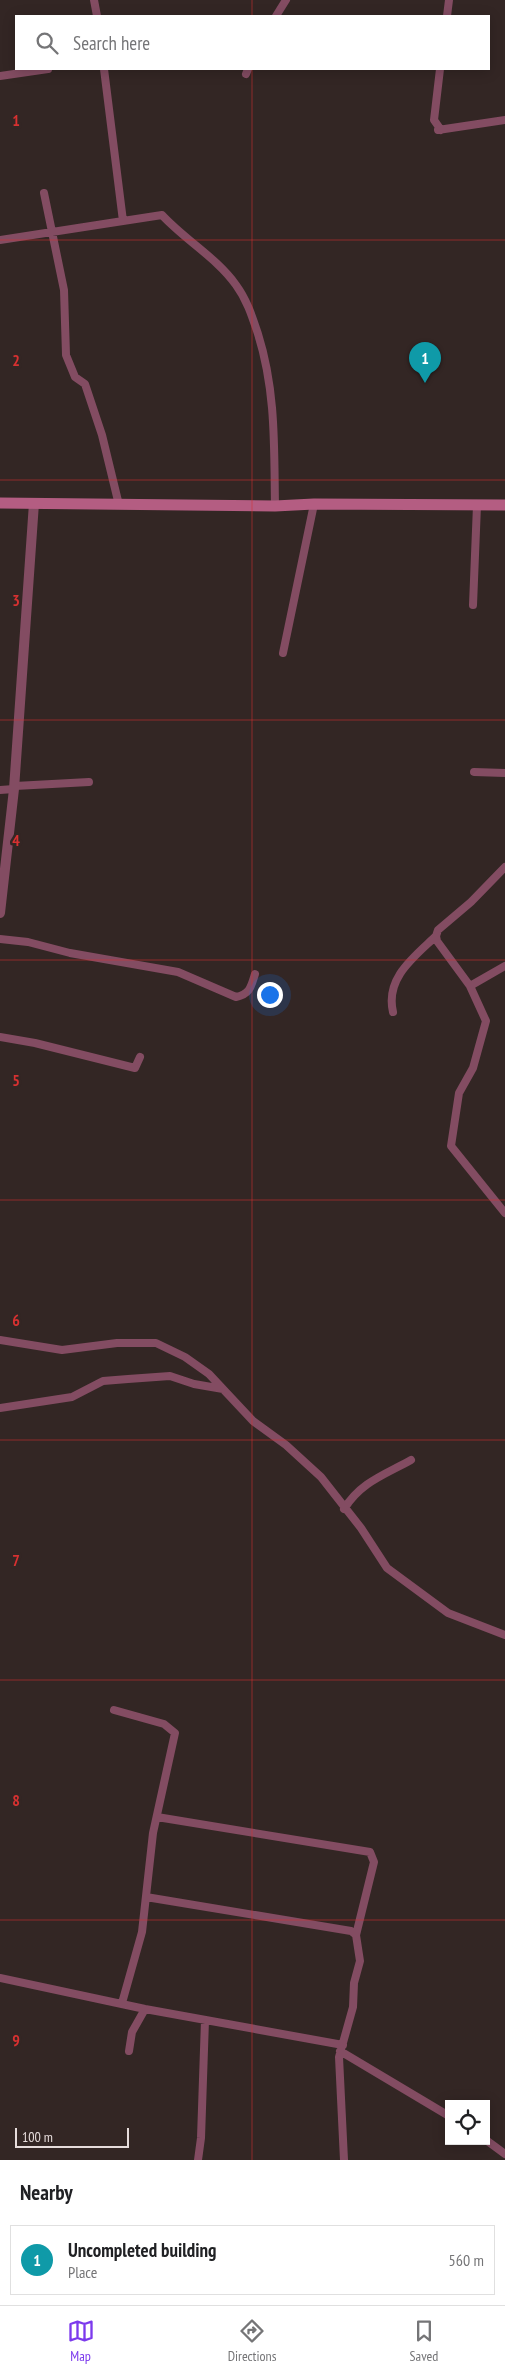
<!DOCTYPE html>
<html lang="en">
<head>
<meta charset="utf-8">
<style>
  body { margin:0; font-family:"PT Sans Narrow",sans-serif; background:#f6f6f6; color:#202124 }
  .controls { position:absolute; right:15px; bottom:15px; display:grid; overflow:hidden; border-radius:0px; box-shadow:0 2px 12px #0003 }
  .controls button { width:45px; height:45px; display:grid; place-items:center; padding:0; border:0; border-bottom:1px solid #e0e0e0; background:#fff; color:#202124; font:25px sans-serif }
  .scale { position:absolute; left:15px; bottom:12px; width:114px; box-sizing:border-box; padding-left:5px; border:2px solid #e6dcdb; border-top:0; font-size:14px; line-height:18px; white-space:nowrap; color:#e6dcdb; -webkit-text-stroke:4px #332624; paint-order:stroke }
  .you { position:absolute; left:269px; top:994px; width:18px; height:18px; margin:-12px; border:4px solid #fff; border-radius:50%; background:#1a73e8; box-shadow:0 0 0 8px #1a73e833 }
  .badge { display:grid; place-items:center; width:32px; height:32px; border-radius:50%; background:#7c3aed; color:#fff; font-size:16px; font-weight:700 }
  .pin { position:absolute; translate:-50% -41px; filter:drop-shadow(0 1px 2px #0008) }
  .pin::after { content:''; position:absolute; top:26px; width:18px; height:15px; background:inherit; clip-path:polygon(0 0,100% 0,50% 100%) }
  .list { margin:0; padding:0; list-style:none }
  h2 { display:flex; justify-content:space-between; align-items:center; height:65px; margin:0; padding:0 20px; font-size:21px }
  h2 small { font-size:16px; font-weight:400; color:#757577 }
  .list li { display:grid; grid-template-columns:32px 1fr auto; gap:15px; align-items:center; box-sizing:border-box; height:70px; margin:0 10px 10px; padding:0 10px; border:1px solid #e0e0e0; border-radius:0px }
  .list b { display:block; font-size:19px; white-space:nowrap }
  .list p { margin:0; font-size:16px; white-space:nowrap; color:#757577 }
  .list em { font-size:16px; font-style:normal; color:#757577 }
  .icon { flex:none; width:28px; height:28px; fill:none; stroke:currentColor; stroke-width:2; stroke-linecap:round; stroke-linejoin:round }
  .map { position:relative; flex:none; width:505px; height:2160px; overflow:hidden }
  .search { position:absolute; background:#fff; box-shadow:0 2px 12px #0003; left:15px; right:15px; top:15px; height:55px; display:flex; align-items:center; gap:12px; box-sizing:border-box; padding:0 18px; border-radius:0px; color:#757577; font-size:19px }
  .sheet { height:145px; background:#fff }
  nav { display:flex; justify-content:space-around; align-items:center; box-sizing:border-box; height:70px; border-top:1px solid #e0e0e0; background:#fff; font-size:14px; color:#757577 }
  nav a { display:grid; justify-items:center; gap:2px }
  nav .on { color:#7c3aed }
  .map>svg:first-child { display:block }
</style>
</head>
<body>
<div class="map">
<svg width="505" height="2160" viewBox="0 0 505 2160">
  <rect width="100%" height="100%" fill="#332624"/>
  <g fill="none" stroke-linecap="round" stroke-linejoin="round">
    <!-- minor -->
    <path stroke="#834c62" stroke-width="8" d="M94,0L97,16
      M276,16L286,0
      M447,16L449,0
      M440,69L434,120L441,130
      M246,74L248,69
      M0,76L48,69
      M438,130L505,120
      M44,193L64,290L66,355L75,377L85,384L102,435L119,505
      M123,221L162,215C185,240 217,258 236,285C247,300 252,316 258,334C276,391 274,447 275,506
      M0,240L123,221L104,69
      M473,605L477,505
      M283,653L314,504
      M474,772L505,773
      M14,783L15,786L89,782
      M0,790L14,789
      M505,867L471,902L438,930L436,936L437,941L470,986L486,1021L473,1068L459,1093L451,1146L505,1213
      M0,939L28,942L70,953L178,972L236,997C250,994 251,987 255,974
      M470,986L505,966
      M393,1012C385,978 414,957 436,936
      M0,1037L35,1043L135,1068L140,1057
      M0,1340L62,1350L117,1343H156L185,1357L209,1374L223,1389
      M0,1408L72,1397L103,1381L128,1379L170,1376L194,1384L223,1389L253,1421L286,1445L321,1477L361,1528L387,1568L448,1613L505,1635
      M344,1509C361,1482 384,1475 411,1460
      M114,1710L164,1724L175,1733L153,1833L142,1932L122,2003
      M157,1817L370,1852L374,1862L356,1935
      M146,1897L351,1931L356,1935L360,1961L354,1983L353,2007L339,2057L344,2160
      M0,1978L145,2009L343,2045
      M129,2051L132,2032L145,2009
      M340,2051L449,2116
      M486,2140L505,2154
      M198,2160L201,2138L205,2020"/>
    <!-- tertiary -->
    <path stroke="#834c62" stroke-width="10" d="M0,913L14,789L34,503"/>
    <!-- secondary -->
    <path stroke="#b45d82" stroke-width="11" d="M0,503L275,506L314,504L505,505"/>
  </g>
  <!-- grid -->
  <path fill="none" stroke="#d73131" stroke-width="1" stroke-opacity="0.55" d="M252,0V16M252,69V2160M0,240H505M0,480H505M0,720H505M0,960H505M0,1200H505M0,1440H505M0,1680H505M0,1920H505"/>
  <g font-size="16" text-anchor="middle" font-weight="bold" fill="#d73131" stroke="#332624" stroke-width="5" stroke-linejoin="round" paint-order="stroke">
    <text x="16" y="126">1</text>
    <text x="16" y="366">2</text>
    <text x="16" y="606">3</text>
    <text x="16" y="846">4</text>
    <text x="16" y="1086">5</text>
    <text x="16" y="1326">6</text>
    <text x="16" y="1566">7</text>
    <text x="16" y="1806">8</text>
    <text x="16" y="2046">9</text>
  </g>
</svg>
<div class="controls">
<button><svg class="icon" aria-label="locate" viewBox="0 0 24 24"><circle cx="12" cy="12" r="6"/><path d="M12 2v4M12 18v4M2 12h4M18 12h4"/></svg></button>
</div>
<div class="scale">100 m</div>
<div class="you"></div>
<div class="pin badge" style="left:425px;top:383px;background:#0f9aa8">1</div>
<div class="search"><svg class="icon" aria-label="search" viewBox="0 0 24 24"><circle cx="10" cy="10" r="6"/><path d="M15 15l6 6"/></svg>Search here</div>
</div>
<section class="sheet">
<h2>Nearby<small></small></h2>
<ul class="list">
<li><span class="badge" style="background:#0f9aa8">1</span><div><b>Uncompleted building</b><p>Place</p></div><em>560 m</em></li>
</ul>
</section>
<nav>
<a class="on"><svg class="icon" aria-label="map" viewBox="0 0 24 24"><path d="M3 6l6-2 6 2 6-2v14l-6 2-6-2-6 2zM9 4v14M15 6v14"/></svg>Map</a>
<a><svg class="icon" aria-label="directions" viewBox="0 0 24 24"><path d="M12 3l9 9-9 9-9-9zM9 14v-3h6M13 9l2 2-2 2"/></svg>Directions</a>
<a><svg class="icon" aria-label="saved" viewBox="0 0 24 24"><path d="M7 4h10v16l-5-4-5 4z"/></svg>Saved</a>
</nav>
</body>
</html>
